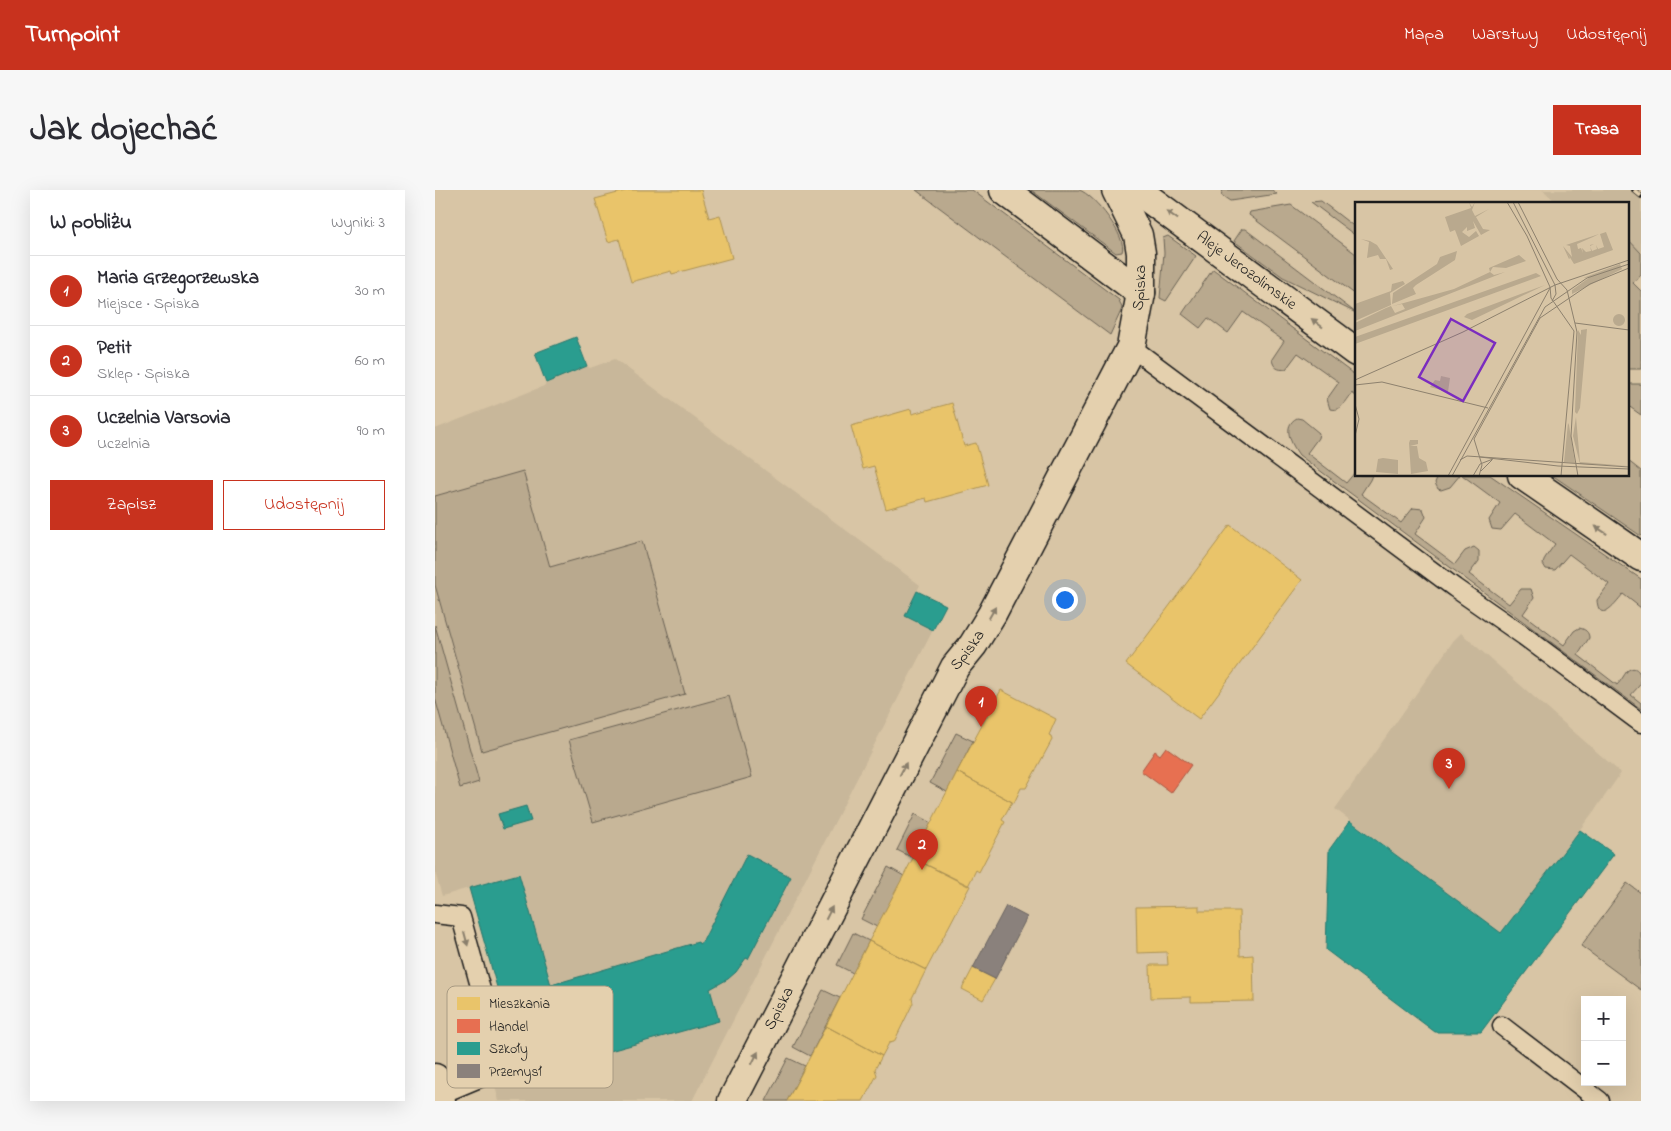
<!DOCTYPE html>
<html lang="pl">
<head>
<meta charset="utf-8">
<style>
  body { margin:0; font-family:"Indie Flower",sans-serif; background:#f7f7f7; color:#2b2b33 }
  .controls { position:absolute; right:15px; bottom:15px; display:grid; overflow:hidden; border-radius:0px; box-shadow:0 5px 20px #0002 }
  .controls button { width:45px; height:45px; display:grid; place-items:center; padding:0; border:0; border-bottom:1px solid #e1e1e2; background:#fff; color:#2b2b33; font:25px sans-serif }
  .you { position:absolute; left:629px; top:409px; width:18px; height:18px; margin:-12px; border:4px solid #fff; border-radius:50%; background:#1a73e8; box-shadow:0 0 0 8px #1a73e833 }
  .badge { display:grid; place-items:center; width:32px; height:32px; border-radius:50%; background:#c8321e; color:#fff; font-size:16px; font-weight:700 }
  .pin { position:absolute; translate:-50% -41px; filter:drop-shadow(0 1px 2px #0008) }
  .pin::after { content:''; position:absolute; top:26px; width:18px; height:15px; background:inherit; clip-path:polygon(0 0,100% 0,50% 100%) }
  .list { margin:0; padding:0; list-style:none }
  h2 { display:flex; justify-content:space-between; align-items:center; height:65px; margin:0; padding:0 20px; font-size:21px }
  h2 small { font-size:16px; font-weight:400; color:#7c7c81 }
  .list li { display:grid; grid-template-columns:32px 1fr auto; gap:15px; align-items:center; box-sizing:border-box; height:70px; padding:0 20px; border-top:1px solid #e1e1e2 }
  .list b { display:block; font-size:19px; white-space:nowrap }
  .list p { margin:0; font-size:16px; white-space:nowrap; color:#7c7c81 }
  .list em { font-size:16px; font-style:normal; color:#7c7c81 }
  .actions { display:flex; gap:10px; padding:15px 20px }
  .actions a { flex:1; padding:11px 0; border:1px solid #c8321e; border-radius:0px; text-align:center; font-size:18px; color:#c8321e }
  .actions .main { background:#c8321e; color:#fff }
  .map { position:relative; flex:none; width:1206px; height:911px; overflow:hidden; border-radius:0px }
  header { display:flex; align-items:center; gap:30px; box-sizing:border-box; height:70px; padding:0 25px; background:#c8321e; color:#fff }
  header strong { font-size:24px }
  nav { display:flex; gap:28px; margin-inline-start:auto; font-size:18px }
  .intro { display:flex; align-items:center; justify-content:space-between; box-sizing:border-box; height:120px; padding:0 30px }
  h1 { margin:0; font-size:35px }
  .button { padding:12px 22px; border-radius:0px; background:#c8321e; color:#fff; font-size:18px; font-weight:700 }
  main { display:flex; gap:30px; padding:0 30px }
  aside { flex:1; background:#fff; border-radius:0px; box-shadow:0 5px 20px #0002 }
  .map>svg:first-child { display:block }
</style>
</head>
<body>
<header>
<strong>Turnpoint</strong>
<nav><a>Mapa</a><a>Warstwy</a><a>Udostępnij</a></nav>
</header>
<div class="intro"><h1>Jak dojechać</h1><a class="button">Trasa</a></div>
<main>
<aside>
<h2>W pobliżu<small>Wyniki: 3</small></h2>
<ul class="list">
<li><span class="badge">1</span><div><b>Maria Grzegorzewska</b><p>Miejsce · Spiska</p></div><em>30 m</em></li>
<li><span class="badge">2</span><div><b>Petit</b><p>Sklep · Spiska</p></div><em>60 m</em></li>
<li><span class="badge">3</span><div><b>Uczelnia Varsovia</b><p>Uczelnia</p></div><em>90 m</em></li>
</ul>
<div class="actions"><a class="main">Zapisz</a><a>Udostępnij</a></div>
</aside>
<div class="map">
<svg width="1206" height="911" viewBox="0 0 1206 911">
  <rect width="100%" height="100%" fill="#d8c5a5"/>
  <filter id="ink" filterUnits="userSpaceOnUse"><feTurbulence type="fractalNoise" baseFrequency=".02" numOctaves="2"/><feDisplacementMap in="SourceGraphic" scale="10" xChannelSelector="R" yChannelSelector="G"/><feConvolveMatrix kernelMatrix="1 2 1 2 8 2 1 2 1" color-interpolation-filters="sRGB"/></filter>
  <g filter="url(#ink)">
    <!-- built -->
    <path fill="#c8b79a" d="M1108,0H1206V63L1192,48V14H1123Z
      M180,169L485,395L470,426L498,440L257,911H64L59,893L87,886L34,698L7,706L0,682V239L109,196L111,193L152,176L155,178Z
      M1026,443L1186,583L1162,617L1066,743L900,619L1019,450Z"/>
    <!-- green -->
    <path fill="#b9a98e" stroke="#6a6255" d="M481,0H537L684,110L687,118L686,121L675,145Z
      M596,0C607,0 636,0 644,0C659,4 693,48 687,62L681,63Z
      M788,0H837L842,4L795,11L786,5Z
      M886,11L921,38V46L876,12Z
      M856,15L921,64V105L814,25L815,22Z
      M807,39H810L921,123L848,87L799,51Z
      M733,46L761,66L731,111L725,108L729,63L728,48Z
      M1192,48L1206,63V84L1198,93L1206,101V179H1192Z
      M778,79L921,186V206L917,203C911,211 906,222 895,219L892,209L904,192L863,163L851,179C843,181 838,177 837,169L849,151L808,122L793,143L773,128L765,138L747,124Z
      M1192,194H1206V225L1192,215Z
      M862,228L867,229L884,243L883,248L872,263L911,293L921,281V285H937L935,290L926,304L966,333L978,318L988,319L991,327L980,344L1020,374L1030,361L1039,357L1044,361V371L1034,384L1074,414L1086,399H1096L1099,408L1088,424L1129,455L1139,441L1144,438C1150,439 1154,442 1154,448L1143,465L1182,495C1186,491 1189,485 1192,481C1201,474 1206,482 1206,492C1205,496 1199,501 1196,505L1206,513V519L864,265C857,255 846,236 862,228Z
      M1192,270L1206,281V346L1117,285H1192Z
      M88,281L115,377L207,351L250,504L47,561L0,395V306Z
      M1003,285H1025L1015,297L1006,300L1003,299L1000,293Z
      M1027,285H1055L1206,389V418L1188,404C1182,411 1164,436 1162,410L1174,394L1134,364L1120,380L1111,379L1108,374L1110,368L1120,354L1080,324L1066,340L1057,339L1054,330L1065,313Z
      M0,435L44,592L25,598L0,508Z
      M294,506L317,587L158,632L134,550Z
      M521,543L538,551L512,602L495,593Z
      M480,624L496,633L478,668L462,660Z
      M453,677L469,686L442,737L426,729Z
      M1192,693L1206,703V800L1146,756Z
      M418,743L434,751L418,783L402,775Z
      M388,800L405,808L375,866L358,857Z
      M353,868L370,876L352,911H331Z"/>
    <!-- homes -->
    <path fill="#e9c46a" stroke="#ac9253" d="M194,0H266L274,28L285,25L297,68L237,84L236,81L196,92L184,49L173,52L160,9Z
      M517,213L529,256L541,253L553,295L492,312L491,308L451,319L439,276L428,279L416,236L476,219L477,224Z
      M795,335L867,390L764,529L691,474Z
      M566,500L621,529L614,545L616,546L617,550L591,598H586L579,613L522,582Z
      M522,582L577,612L567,630L570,632L544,682L541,680L533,696L478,668Z
      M478,668L535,696L491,780L434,751Z
      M764,716V721H804L805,766L818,765L819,811L756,812V807L716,808L715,775H733L732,762L702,763L701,717Z
      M434,751L491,780L477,808L478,813L459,852L454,853L447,866L391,836Z
      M538,778L560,789L548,810L527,799Z
      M391,836L447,866L440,879L442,885L428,911H352Z"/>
    <!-- shops -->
    <path fill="#e76f51" stroke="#aa5641" d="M731,557L756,575L736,603L706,581L720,561L725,565Z"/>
    <!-- schools -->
    <path fill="#2a9d8f" stroke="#26766c" d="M141,147L152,176L111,193L100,163Z
      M482,401L511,415L498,440L470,426Z
      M91,616L96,631L68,639L63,624Z
      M915,631L1066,743L1145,640L1179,664L1046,842H1000L891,760L894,660Z
      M312,664L356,687L313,769L311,768L301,782L293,789L275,799L284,831L153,867L154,869L119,880L118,877L87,886L34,698L84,684L116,795L263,752L264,754L268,751Z"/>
    <!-- industry -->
    <path fill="#8a817c" stroke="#69635f" d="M571,716L592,727L560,789L538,778Z"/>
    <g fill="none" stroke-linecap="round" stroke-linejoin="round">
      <defs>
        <path id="service" d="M696,157L1020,398L1089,446L1206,533
          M0,724L26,727L68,880L47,887L4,905
          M1067,836L1165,911"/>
        <g id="minor">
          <path d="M569,0L706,103"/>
          <path id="s1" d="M297,911L520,477L538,455L557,424L696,157L706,103V63L703,45L681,0"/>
        </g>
        <g id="secondary">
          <path id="s2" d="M702,0L921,162"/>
          <path d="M1087,285L1206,367"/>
          <path d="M0,888L6,911"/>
        </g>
      </defs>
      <!-- service casing -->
      <use href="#service" stroke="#1c1c1c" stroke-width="21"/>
      <!-- minor casing -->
      <use href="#minor" stroke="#1c1c1c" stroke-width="31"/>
      <!-- secondary casing -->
      <use href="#secondary" stroke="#1c1c1c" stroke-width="31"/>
      <!-- service -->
      <use href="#service" stroke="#e4d0ae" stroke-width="18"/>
      <!-- minor -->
      <use href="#minor" stroke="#e4d0ae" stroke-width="28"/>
      <!-- secondary -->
      <use href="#secondary" stroke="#e4d0ae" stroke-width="28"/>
      <defs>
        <path id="rail" d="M1199,0L1206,6"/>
      </defs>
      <!-- rail casing -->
      <use href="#rail" stroke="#1c1c1c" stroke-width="5.5"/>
      <!-- rail -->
      <use href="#rail" stroke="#e4d0ae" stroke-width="4" stroke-dasharray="11" stroke-linecap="butt"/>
    </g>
    <!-- one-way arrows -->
    <defs><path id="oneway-solid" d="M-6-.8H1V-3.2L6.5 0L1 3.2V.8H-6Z" transform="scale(1.25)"/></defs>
    <g fill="#8a7f6c">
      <use href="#oneway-solid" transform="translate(737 25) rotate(-144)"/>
      <use href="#oneway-solid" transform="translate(882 133) rotate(-143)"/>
      <use href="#oneway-solid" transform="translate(1166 340) rotate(-146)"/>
      <use href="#oneway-solid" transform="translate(557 423) rotate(-61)"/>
      <use href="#oneway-solid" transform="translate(468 579) rotate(-63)"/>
      <use href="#oneway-solid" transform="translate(394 723) rotate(-63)"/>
      <use href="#oneway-solid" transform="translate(31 749) rotate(75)"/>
      <use href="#oneway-solid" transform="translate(320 868) rotate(-63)"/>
    </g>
  </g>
  <g text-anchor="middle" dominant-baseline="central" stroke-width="5" stroke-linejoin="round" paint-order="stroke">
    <!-- street labels -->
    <g font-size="16" fill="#1c1c1c" stroke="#e4d0ae">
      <text stroke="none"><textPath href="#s2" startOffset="136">Aleje Jerozolimskie</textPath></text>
      <text stroke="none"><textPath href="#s1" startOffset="914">Spiska</textPath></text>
      <text stroke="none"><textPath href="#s1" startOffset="509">Spiska</textPath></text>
      <text stroke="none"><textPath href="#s1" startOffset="104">Spiska</textPath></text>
    </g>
  </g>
  <!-- overview -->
  <g transform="translate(920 12)">
    <rect width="274" height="274" fill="#d8c5a5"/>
    <path d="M114,0L117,5L120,0L117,8L120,14L134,7L121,15L128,27L135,28L126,33L118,19L120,26L112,29V25L107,30L114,35L121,29L124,34L106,44L100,28L95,30L90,15L116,6ZM251,30L258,48L219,62L211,49L215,56L214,57L208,44L217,55L215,44L211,43L244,32L238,35L240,40L238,35L222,42L223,47L226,46L228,51L227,46L231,50L236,49L235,43L239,42L235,44L237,49L242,47L241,43L243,47L249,45L245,32ZM6,37L15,39L22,43L38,67L35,68L31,57H25L23,53L12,56L14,40ZM102,49L100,58L61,83L58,86L61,92L37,102L38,91L82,62L85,55ZM164,53L171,59L151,66L138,65L135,70L134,66ZM265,62L267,67L217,92V88L235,75L228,76ZM135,70L139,73L150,70L0,129V121L31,106L36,104L40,111L50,107L47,102L38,104L99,87ZM181,71L186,74L0,142V135ZM48,79L50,82L35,91L36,103L0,119V102L36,89L37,82ZM190,83L117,118L109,115L112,112ZM258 118a6 6 0 1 1 12 0a6 6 0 1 1-12 0ZM232,127L225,206L222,212L220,210L223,128L226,133V128ZM86,174L95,176L93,190L75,185L80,178L85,179ZM221,215L225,260L274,264L225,262L218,234ZM213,221L214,223L220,261L209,260ZM55,238H63V242L55,244H62L64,256L71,260L73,269L56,272L54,241ZM28,256L43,258V272L21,270L23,257Z" fill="#b9a98e"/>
    <path fill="none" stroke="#8d816e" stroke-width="1" d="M152,0L172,34L195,85L196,96L219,129L206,274M158,0L200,83L201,92L197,99M163,0L202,77L212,88L222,130L216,234L223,274M220,121L274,128M0,178L108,130L200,83L274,58M0,183L27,180L133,206M0,202L4,217L0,234M125,255L203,264L274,267M105,258L112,254L274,265M126,269L137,258M93,274L195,86M97,274L190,105L232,76L274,62M118,274L125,262L138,257M124,274L127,263L119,237L185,116L235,82L274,66"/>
    <path fill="#7b2cbf" fill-opacity="0.15" stroke="#7b2cbf" stroke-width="2.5" d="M96,117L140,141L108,199L64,175Z"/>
    <rect width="274" height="274" fill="none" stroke="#1c1c1c" stroke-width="2.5"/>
  </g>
  <!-- legend -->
  <rect x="12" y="796" width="166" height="102" rx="8" fill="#e4d0ae" stroke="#a89a82" stroke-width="1"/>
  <rect x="22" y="807" width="23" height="13" fill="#e9c46a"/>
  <rect x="22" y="829" width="23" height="14" fill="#e76f51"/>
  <rect x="22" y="852" width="23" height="13" fill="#2a9d8f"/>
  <rect x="22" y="874" width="23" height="14" fill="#8a817c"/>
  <g font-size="14" fill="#1c1c1c">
    <text x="54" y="818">Mieszkania</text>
    <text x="54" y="841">Handel</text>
    <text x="54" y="863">Szkoły</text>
    <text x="54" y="886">Przemysł</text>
  </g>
</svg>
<div class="controls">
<button>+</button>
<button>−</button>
</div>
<div class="you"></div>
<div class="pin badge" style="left:546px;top:537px">1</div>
<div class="pin badge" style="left:487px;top:680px">2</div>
<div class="pin badge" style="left:1014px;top:599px">3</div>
</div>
</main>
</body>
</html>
